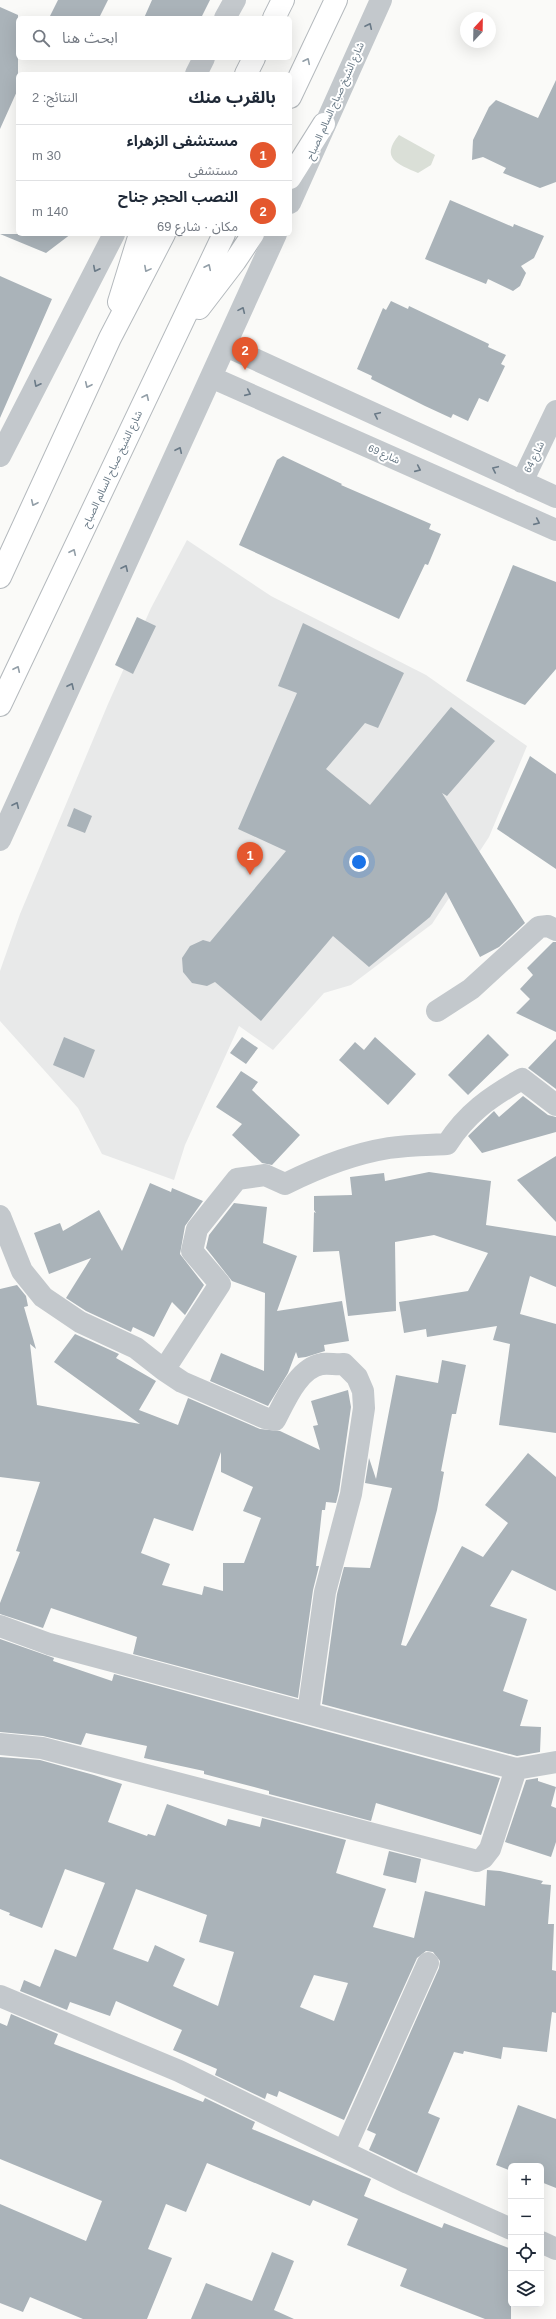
<!DOCTYPE html>
<html lang="ar">
<head>
<meta charset="utf-8">
<style>
  body { margin:0; font-family:Arial,"Noto Sans Arabic",sans-serif; background:#f6f6f7; color:#1f2937; direction:rtl }
  .controls { position:absolute; right:12px; bottom:12px; display:grid; overflow:hidden; border-radius:6px; box-shadow:0 4px 16px #0002 }
  .controls button { width:36px; height:36px; display:grid; place-items:center; padding:0; border:0; border-bottom:1px solid #e0e1e3; background:#fff; color:#1f2937; font:20px sans-serif }
  .compass { position:absolute; left:460px; top:12px; width:36px; height:36px; border-radius:50%; background:#fff; box-shadow:0 4px 16px #0002; rotate:22deg }
  .you { position:absolute; left:359px; top:862px; width:14px; height:14px; margin:-10px; border:3px solid #fff; border-radius:50%; background:#1a73e8; box-shadow:0 0 0 6px #1a73e833 }
  .badge { display:grid; place-items:center; width:26px; height:26px; border-radius:50%; background:#e4572e; color:#fff; font-size:13px; font-weight:700 }
  .pin { position:absolute; translate:-50% -33px; filter:drop-shadow(0 1px 2px #0008) }
  .pin::after { content:''; position:absolute; top:21px; width:14px; height:12px; background:inherit; clip-path:polygon(0 0,100% 0,50% 100%) }
  .list { margin:0; padding:0; list-style:none }
  h2 { display:flex; justify-content:space-between; align-items:center; height:52px; margin:0; padding:0 16px; font-size:17px }
  h2 small { font-size:13px; font-weight:400; color:#747a83 }
  .list li { display:grid; grid-template-columns:26px 1fr auto; gap:12px; align-items:center; box-sizing:border-box; height:56px; padding:0 16px; border-top:1px solid #e0e1e3 }
  .list b { display:block; font-size:15px; white-space:nowrap }
  .list p { margin:0; font-size:13px; white-space:nowrap; color:#747a83 }
  .list em { font-size:13px; font-style:normal; color:#747a83 }
  .icon { flex:none; width:22px; height:22px; fill:none; stroke:currentColor; stroke-width:2; stroke-linecap:round; stroke-linejoin:round }
  .map { position:relative; flex:none; width:556px; height:2319px; overflow:hidden; direction:ltr }
  .search { position:absolute; background:#fff; box-shadow:0 4px 16px #0002; left:16px; top:16px; width:276px; height:44px; display:flex; align-items:center; gap:10px; box-sizing:border-box; padding:0 14px; border-radius:6px; color:#747a83; font-size:15px }
  .panel { position:absolute; background:#fff; box-shadow:0 4px 16px #0002; left:16px; top:72px; width:276px; height:164px; border-radius:6px; direction:rtl }
  .map>svg:first-child { display:block }
</style>
</head>
<body>
<div class="map">
<svg width="556" height="2319" viewBox="0 0 556 2319">
  <rect width="100%" height="100%" fill="#fafaf8"/>
  <!-- built -->
  <path fill="#e8e9e9" d="M187,540L271,596L426,675L527,746L489,837L432,924L351,985L324,993L273,1050L239,1026L185,1145L174,1180L102,1154L78,1108L0,1021V971L20,914L108,704L151,608Z"/>
  <!-- green -->
  <path fill="#dadfd7" d="M399,135L435,155L431,165L418,173C397,164 380,158 399,135Z"/>
  <!-- building -->
  <path fill="#aab3b9" fill-rule="evenodd" d="M58,0H108L99,18H49Z
    M152,0H210L201,18H144Z
    M0,7L18,15V89L0,129Z
    M556,80V182L540,188L503,173L506,168L483,157L472,160L473,140L489,107L496,100L538,118Z
    M450,200L513,227L514,224L544,236L534,258L521,266L526,273L520,286L513,291L488,279L486,284L425,259Z
    M0,234H71L46,253Z
    M0,276L52,299L0,418Z
    M391,301L408,309L409,306L489,344L488,347L506,355L501,364L505,366L488,402L479,398L468,421L453,414L451,418L425,406L371,379L372,376L357,369L383,308L386,310Z
    M283,456L342,484L341,485L431,524L429,529L441,534L428,565L425,564L399,619L239,545L277,460Z
    M513,565L556,582V669L525,705L466,681Z
    M137,617L156,626L133,674L115,665Z
    M303,623L404,673L378,728L365,723L326,769L370,805L451,707L495,741L447,796L442,793L525,923L499,947L480,957L446,892L430,917L369,967L333,936L261,1021L215,982L207,986L192,983L183,972L182,958L190,946L203,940L210,942L286,851L238,829L297,693L278,686Z
    M530,756L556,774V869L497,829Z
    M74,808L92,816L85,833L67,826Z
    M553,942H556V1032L516,1013L530,999L520,989L533,975L527,968Z
    M488,1034L509,1055L468,1095L448,1075Z
    M64,1037L95,1050L84,1078L53,1065Z
    M242,1037L258,1048L246,1064L230,1053Z
    M375,1037L416,1074L388,1105L339,1060L355,1042L364,1050Z
    M556,1039V1089L528,1068Z
    M241,1071L258,1082L252,1090L300,1135L272,1165L262,1163L232,1135L242,1124L216,1107Z
    M523,1096L548,1115L556,1117V1132L482,1153L468,1136L494,1111L499,1117Z
    M556,1156V1222L517,1180Z
    M429,1172L491,1181L486,1225L556,1236V1287L530,1276L520,1314L556,1324V1433L499,1425L510,1344L493,1340L497,1326L427,1337L426,1329L404,1333L399,1302L468,1291L488,1253L434,1235L395,1242L396,1311L348,1316L339,1251L313,1252L314,1212L316,1213L314,1210V1196L352,1195L350,1177L384,1173L385,1181Z
    M150,1183L171,1192L172,1188L203,1201L185,1226L180,1254L204,1285L185,1315L172,1302L154,1337L133,1327L131,1332L86,1311L66,1298L91,1258L49,1274L34,1233L60,1223L63,1231L99,1210L122,1251Z
    M234,1203L267,1207L263,1243L297,1256L277,1311L342,1301L349,1341L324,1345L325,1351L306,1357L298,1358L296,1352L288,1373L268,1406L210,1381L221,1353L264,1371L265,1293L232,1281L206,1248L209,1235Z
    M17,1285L26,1296L28,1306L24,1307L36,1349L30,1344L37,1405L140,1424L54,1362L75,1334L119,1354L116,1358L156,1381L139,1410L178,1425L188,1398L260,1429L280,1431L320,1450L313,1426L318,1425L311,1401L348,1390L351,1407L339,1491L336,1503L326,1502L325,1510H322L316,1566H319L313,1590L298,1698L133,1654L137,1637L51,1608L43,1628L0,1614V1603L20,1552L16,1551L40,1482L0,1477V1289ZM221,1452V1472L253,1487L243,1511L261,1518L244,1563H223V1591L204,1586L202,1595L162,1585L170,1564L141,1553L154,1518L193,1531Z
    M442,1360L466,1365L456,1414H452L441,1471L444,1472L437,1510L401,1645L406,1646L462,1546L483,1557L508,1523L485,1505L528,1453L556,1477V1591L512,1570L490,1606L527,1619L503,1691L528,1700L520,1726L541,1727L540,1752L517,1756L322,1704L337,1594L344,1567L370,1568L392,1488L365,1483L369,1458L376,1479L396,1375L438,1383Z
    M0,1639L54,1658L53,1661L112,1681L114,1674L500,1778L481,1835L376,1803L371,1821L269,1794V1791L204,1774V1771L144,1758L147,1746L86,1733L81,1745L43,1736L0,1732Z
    M0,1757L40,1760L94,1775L122,1784L108,1822L147,1836L148,1834L155,1836L167,1804L226,1826L228,1819L260,1827L262,1818L346,1840L336,1873L386,1889L373,1927L414,1938L425,1891L485,1906L487,1870L500,1871L543,1881L541,1884L551,1885L548,1924H554L552,1970L556,1971V2013L552,2012L547,2052L503,2047L501,2059L464,2051L463,2054L454,2052L428,2113L440,2118L417,2173L369,2150L376,2134L367,2130L439,1968L440,1961L433,1952L426,1951L417,1958L344,2120L279,2091L277,2097L267,2093L265,2099L215,2075L217,2069L173,2050L182,2030L116,2001L110,2016L70,2002L67,2010L20,1991L24,1980L40,1987L55,1949L76,1957L105,1883L65,1869L42,1928L9,1915L10,1913L0,1909ZM136,1889L207,1915L199,1942L234,1952L218,2006L173,1986L185,1959L155,1945L148,1962L113,1949ZM314,1975L348,1983L334,2021L300,2007Z
    M538,1778V1781L556,1787L551,1806L556,1808V1842L551,1857L505,1842L526,1780Z
    M389,1851L421,1859L416,1883L383,1875Z
    M11,2014L58,2034L54,2044L203,2102L205,2098L255,2122L252,2129L371,2179L364,2196L442,2228L444,2223L511,2249V2319H485L400,2286L407,2269L347,2245L358,2219L313,2200L310,2206L207,2163L186,2212L166,2204L148,2249L172,2258L147,2319H83L30,2297L23,2312L0,2303V2204L86,2241L102,2201L0,2159V2023L7,2026Z
    M518,2105L556,2119V2188L541,2182V2166H511V2171L496,2165Z
    M272,2252L294,2261L274,2310L294,2319H191L206,2283L252,2301Z"/>
  <g fill="none" stroke-linecap="round" stroke-linejoin="round">
    <defs>
      <path id="highway" d="M274,18L283,0
        M246,74L254,58
        M290,97L336,0
        M290,178L324,124
        M119,302L140,234
        M199,308L235,261L253,234
        M0,577L110,338L164,234
        M0,705L224,234"/>
    </defs>
    <!-- highway casing -->
    <use href="#highway" stroke="#b4b9bd" stroke-width="24"/>
    <!-- minor -->
    <path stroke="#c3c8cc" stroke-width="22" d="M225,18L235,0
      M196,74L204,58
      M290,203L381,0
      M226,346L556,497
      M213,378L556,530
      M0,456L114,234
      M522,482L556,411
      M0,840L276,234
      M437,1011L471,989L539,927L548,926L556,930
      M0,1216L22,1271L43,1297L80,1322L136,1348L164,1370
      M0,1626L49,1644L516,1769L556,1762
      M308,1713L325,1592L351,1494L364,1408L363,1391L357,1377L344,1364C337,1365 329,1363 322,1364C298,1368 285,1401 275,1420L265,1418L182,1382L164,1370L220,1284L192,1251L197,1229L237,1179L265,1175L285,1184C317,1168 352,1154 389,1148C408,1145 428,1145 447,1144C467,1113 490,1097 522,1079L556,1105
      M0,1744L42,1748L477,1861L483,1858L490,1849L516,1769
      M0,1996L179,2071L408,2183L511,2229
      M344,2151L428,1963
      M541,2242L556,2249"/>
    <!-- highway -->
    <use href="#highway" stroke="#fff" stroke-width="22"/>
  </g>
  <!-- one-way arrows -->
  <defs><path id="oneway-chevron" d="M-2-3.5L2.5 0L-2 3.5" fill="none" stroke-width="1.6" stroke-linecap="round" stroke-linejoin="round"/></defs>
  <g stroke="#6a7a87">
    <use href="#oneway-chevron" transform="translate(369 26) rotate(-65)"/>
    <use href="#oneway-chevron" transform="translate(96 269) rotate(117)"/>
    <use href="#oneway-chevron" transform="translate(242 310) rotate(-66)"/>
    <use href="#oneway-chevron" transform="translate(37 384) rotate(117)"/>
    <use href="#oneway-chevron" transform="translate(248 393) rotate(24)"/>
    <use href="#oneway-chevron" transform="translate(377 415) rotate(-155)"/>
    <use href="#oneway-chevron" transform="translate(179 450) rotate(-65)"/>
    <use href="#oneway-chevron" transform="translate(418 469) rotate(24)"/>
    <use href="#oneway-chevron" transform="translate(495 469) rotate(-155)"/>
    <use href="#oneway-chevron" transform="translate(537 522) rotate(24)"/>
    <use href="#oneway-chevron" transform="translate(125 568) rotate(-65)"/>
    <use href="#oneway-chevron" transform="translate(71 686) rotate(-65)"/>
    <use href="#oneway-chevron" transform="translate(16 805) rotate(-65)"/>
  </g>
  <g stroke="#939fa8">
    <use href="#oneway-chevron" transform="translate(307 61) rotate(-64)"/>
    <use href="#oneway-chevron" transform="translate(208 267) rotate(-64)"/>
    <use href="#oneway-chevron" transform="translate(147 269) rotate(118)"/>
    <use href="#oneway-chevron" transform="translate(88 385) rotate(115)"/>
    <use href="#oneway-chevron" transform="translate(146 397) rotate(-65)"/>
    <use href="#oneway-chevron" transform="translate(34 503) rotate(115)"/>
    <use href="#oneway-chevron" transform="translate(73 552) rotate(-65)"/>
    <use href="#oneway-chevron" transform="translate(17 669) rotate(-65)"/>
  </g>
  <g text-anchor="middle" dominant-baseline="central" stroke-width="4" stroke-linejoin="round" paint-order="stroke">
    <!-- street labels -->
    <g font-size="10" fill="#657683" stroke="#fff">
      <text transform="translate(335 101) rotate(-66)">شارع الشيخ صباح السالم الصباح</text>
      <text transform="translate(384 454) rotate(24)">شارع 69</text>
      <text transform="translate(534 457) rotate(-64)">شارع 64</text>
      <text transform="translate(112 469) rotate(-65)">شارع الشيخ صباح السالم الصباح</text>
    </g>
  </g>
</svg>
<div class="controls">
<button>+</button>
<button>−</button>
<button><svg class="icon" aria-label="locate" viewBox="0 0 24 24"><circle cx="12" cy="12" r="6"/><path d="M12 2v4M12 18v4M2 12h4M18 12h4"/></svg></button>
<button><svg class="icon" aria-label="layers" viewBox="0 0 24 24"><path d="M12 4l9 5-9 5-9-5zM3 14l9 5 9-5"/></svg></button>
</div>
<svg class="compass" viewBox="-18 -18 36 36"><path d="M0-13l5 13h-10z" fill="#e53935"/><path d="M0 13l5-13h-10z" fill="#747a83"/></svg>
<div class="you"></div>
<div class="pin badge" style="left:250px;top:875px">1</div>
<div class="pin badge" style="left:245px;top:370px">2</div>
<div class="search"><svg class="icon" aria-label="search" viewBox="0 0 24 24"><circle cx="10" cy="10" r="6"/><path d="M15 15l6 6"/></svg>ابحث هنا</div>
<section class="panel">
<h2>بالقرب منك<small>النتائج: 2</small></h2>
<ul class="list">
<li><span class="badge">1</span><div><b>مستشفى الزهراء</b><p>مستشفى</p></div><em>30 m</em></li>
<li><span class="badge">2</span><div><b>النصب الحجر جناح</b><p>مكان · شارع 69</p></div><em>140 m</em></li>
</ul>
</section>
</div>
</body>
</html>
